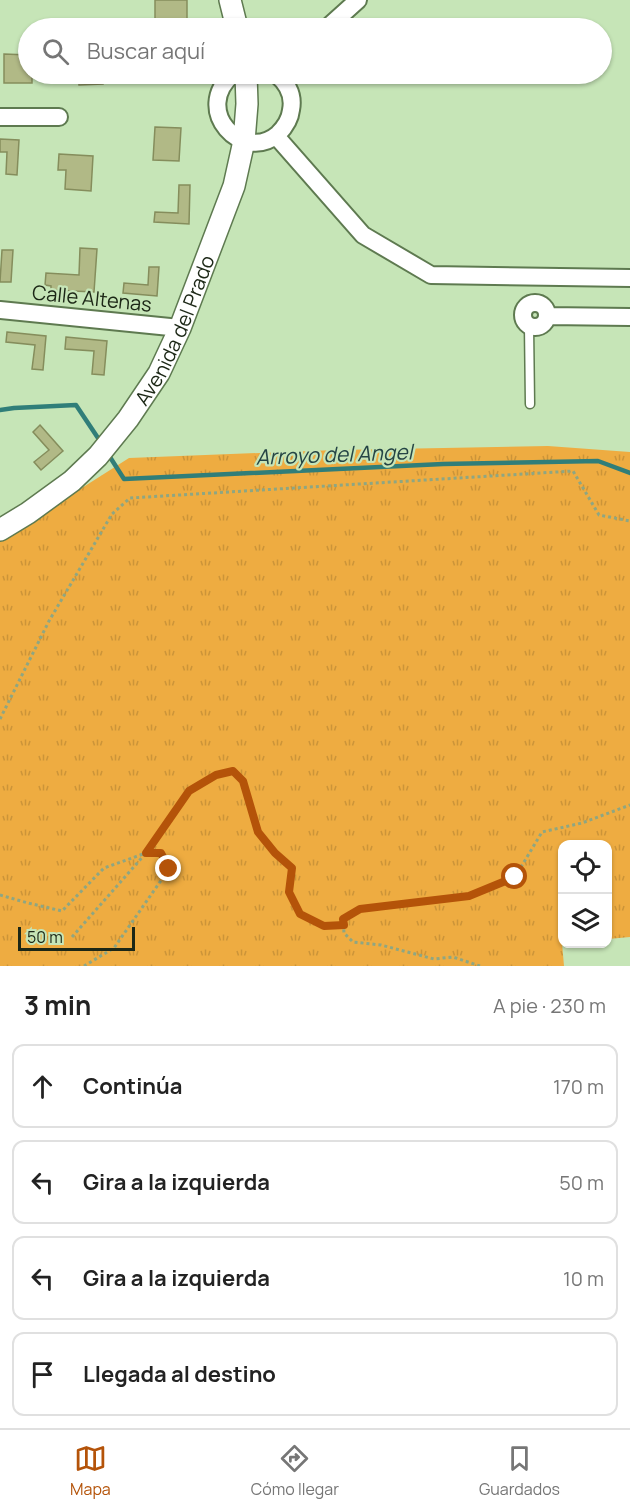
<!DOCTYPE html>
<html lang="es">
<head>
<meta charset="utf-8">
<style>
  body { margin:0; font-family:Manrope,sans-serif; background:#f6f6f6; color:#222 }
  .controls { position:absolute; right:18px; bottom:18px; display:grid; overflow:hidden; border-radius:12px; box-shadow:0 2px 4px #0004 }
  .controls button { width:54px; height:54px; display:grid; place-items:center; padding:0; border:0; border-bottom:2px solid #e0e0e0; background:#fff; color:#222; font:30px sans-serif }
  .scale { position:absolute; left:18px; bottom:15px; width:117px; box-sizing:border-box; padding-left:6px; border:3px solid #1c2716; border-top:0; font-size:16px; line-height:21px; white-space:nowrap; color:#1c2716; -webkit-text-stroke:4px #c6e5b7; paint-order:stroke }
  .stop { position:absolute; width:18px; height:18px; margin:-14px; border:4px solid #b45309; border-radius:50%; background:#fff }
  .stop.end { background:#b45309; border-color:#fff; box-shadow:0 2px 6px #0008 }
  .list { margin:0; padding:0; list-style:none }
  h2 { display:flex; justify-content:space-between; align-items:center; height:78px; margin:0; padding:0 24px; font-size:26px }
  h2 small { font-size:20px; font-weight:400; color:#767676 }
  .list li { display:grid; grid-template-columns:39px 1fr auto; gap:18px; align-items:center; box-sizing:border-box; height:84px; margin:0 12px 12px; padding:0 12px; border:2px solid #e0e0e0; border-radius:12px }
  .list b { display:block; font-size:22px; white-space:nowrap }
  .list em { font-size:20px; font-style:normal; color:#767676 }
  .icon { flex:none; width:33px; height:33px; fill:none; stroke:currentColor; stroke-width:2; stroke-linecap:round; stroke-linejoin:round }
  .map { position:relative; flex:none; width:630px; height:966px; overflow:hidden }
  .search { position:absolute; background:#fff; box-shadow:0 2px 4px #0004; left:18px; right:18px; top:18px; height:66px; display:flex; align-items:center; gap:15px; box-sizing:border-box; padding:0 21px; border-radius:33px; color:#767676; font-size:22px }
  .sheet { height:462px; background:#fff }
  nav { display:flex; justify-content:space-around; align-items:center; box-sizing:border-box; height:84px; border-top:2px solid #e0e0e0; background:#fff; font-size:16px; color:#767676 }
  nav a { display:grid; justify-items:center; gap:3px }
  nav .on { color:#b45309 }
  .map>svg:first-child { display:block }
</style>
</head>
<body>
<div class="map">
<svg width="630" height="966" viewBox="0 0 630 966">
  <defs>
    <pattern id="grass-tufts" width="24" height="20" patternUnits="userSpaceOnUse" patternTransform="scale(1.5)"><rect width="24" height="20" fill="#eeac41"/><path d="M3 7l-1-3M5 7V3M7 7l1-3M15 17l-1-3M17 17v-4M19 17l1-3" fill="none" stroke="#cc9438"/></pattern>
  </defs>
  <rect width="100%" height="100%" fill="#c6e5b7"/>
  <!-- grass -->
  <path fill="url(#grass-tufts)" d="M548,446L630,452V937L608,939V844H562V943L564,966H0V540L129,458L336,450Z"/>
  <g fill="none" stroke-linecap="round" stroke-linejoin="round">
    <!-- stream -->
    <path stroke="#307e79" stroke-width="4.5" d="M0,410L14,408L76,405L102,444
      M108,454L124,479L443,464L598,461L630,473"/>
  </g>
  <!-- building -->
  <path fill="#b1b986" stroke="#858d5c" stroke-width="1.5" d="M155,0H187V22H155Z
    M4,54L28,55V74H32V83H4Z
    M78,74H102L103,84L79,85Z
    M155,127L181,128L179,161L153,160Z
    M0,139L19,140L17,175L6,174L7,152H0Z
    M59,154L93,156L91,191L65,189L66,170H58Z
    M179,185H190L189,224L154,222L155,212L178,213Z
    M80,248L97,249L94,292L51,290V286L45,285L46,273L79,275Z
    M2,250H13L11,282H0Z
    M149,267H159L157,296L123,293L124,283L148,285Z
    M7,332L46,336L43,370L32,369L35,345L6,342Z
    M66,337L107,341L104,375L92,374L94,351L65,349Z
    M40,425L63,451L41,470L34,462L49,450L33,432Z"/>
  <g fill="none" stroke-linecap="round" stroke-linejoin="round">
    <defs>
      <path id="service" d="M529,326L530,404"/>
      <path id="minor" d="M327,28L358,0
        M233,74C191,110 243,164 278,134C285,127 290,120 291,110C294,95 287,83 276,74
        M0,117H59
        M276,136L363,235L431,275L630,278
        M523 315a12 12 0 1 1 24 0a12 12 0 1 1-24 0Z
        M0,310L180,328
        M547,316L630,317"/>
      <g id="tertiary">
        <path d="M230,0L237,28"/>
        <path id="s1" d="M0,530L28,513L72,481L98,456L128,419L159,373L180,328L234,186L244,141L247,104L246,74"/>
      </g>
    </defs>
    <!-- service casing -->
    <use href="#service" stroke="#5e7a50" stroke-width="11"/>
    <!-- minor casing -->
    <use href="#minor" stroke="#5e7a50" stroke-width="20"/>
    <!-- tertiary casing -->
    <use href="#tertiary" stroke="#5e7a50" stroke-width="24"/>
    <!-- path -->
    <path stroke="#8ea682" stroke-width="3" stroke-dasharray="3 3" stroke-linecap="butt" d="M0,719L49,621L112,514L130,498L573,471L599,515L630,521
      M0,895L28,903L62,911L104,868L146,853H161L169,869L114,948L84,966
      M72,937L146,853L189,791L216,775L233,771L243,781L258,832L275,853L292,868L289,892L300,914L324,926L343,925
      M480,966L453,957L434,959L381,945L353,942L344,933L343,919L360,909L469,896L515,877L542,832L582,823L630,805"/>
    <!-- service -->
    <use href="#service" stroke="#fff" stroke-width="8"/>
    <!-- minor -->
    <use href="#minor" stroke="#fff" stroke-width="16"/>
    <!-- tertiary -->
    <use href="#tertiary" stroke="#fff" stroke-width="21"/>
  </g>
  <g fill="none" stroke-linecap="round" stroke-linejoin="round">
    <!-- route -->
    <path stroke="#b45309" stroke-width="8" d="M169,869L161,853H146L189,791L216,775L233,771L243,781L258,832L275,853L292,868L289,892L300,914L324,926L344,925L343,919L360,909L469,896L515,877"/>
  </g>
  <g text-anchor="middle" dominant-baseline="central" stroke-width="4.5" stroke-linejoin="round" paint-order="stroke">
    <!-- street labels -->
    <g font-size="20" fill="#1c2716" stroke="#c6e5b7">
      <text transform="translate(92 298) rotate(6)">Calle Altenas</text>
      <text stroke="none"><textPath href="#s1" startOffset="272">Avenida del Prado</textPath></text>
    </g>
    <!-- water labels -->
    <g font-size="21" font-style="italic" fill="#254545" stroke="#c6e5b7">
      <text transform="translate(334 454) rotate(-2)">Arroyo del Angel</text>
    </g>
  </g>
</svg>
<div class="controls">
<button><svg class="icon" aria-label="locate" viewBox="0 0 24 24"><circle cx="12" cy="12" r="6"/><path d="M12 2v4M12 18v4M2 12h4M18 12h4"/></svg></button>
<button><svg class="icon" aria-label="layers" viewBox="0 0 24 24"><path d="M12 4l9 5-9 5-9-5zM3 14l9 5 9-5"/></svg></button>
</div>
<div class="scale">50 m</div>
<div class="stop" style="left:515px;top:877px"></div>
<div class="stop end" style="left:169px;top:869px"></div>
<div class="search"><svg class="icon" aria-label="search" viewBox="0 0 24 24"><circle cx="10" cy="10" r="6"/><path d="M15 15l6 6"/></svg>Buscar aquí</div>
</div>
<section class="sheet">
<h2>3 min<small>A pie · 230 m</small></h2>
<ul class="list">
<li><svg class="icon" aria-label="ahead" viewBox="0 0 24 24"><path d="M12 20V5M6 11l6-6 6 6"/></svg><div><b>Continúa</b></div><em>170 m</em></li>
<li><svg class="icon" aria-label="left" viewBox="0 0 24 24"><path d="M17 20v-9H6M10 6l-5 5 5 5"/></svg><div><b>Gira a la izquierda</b></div><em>50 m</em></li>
<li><svg class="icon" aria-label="left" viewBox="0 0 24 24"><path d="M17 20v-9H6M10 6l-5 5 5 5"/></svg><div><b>Gira a la izquierda</b></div><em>10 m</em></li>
<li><svg class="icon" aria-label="arrive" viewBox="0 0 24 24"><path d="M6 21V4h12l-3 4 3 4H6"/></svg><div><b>Llegada al destino</b></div></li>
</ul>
</section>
<nav>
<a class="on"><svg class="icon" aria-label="map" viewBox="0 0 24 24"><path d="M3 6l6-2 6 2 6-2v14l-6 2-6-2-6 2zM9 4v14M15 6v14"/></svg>Mapa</a>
<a><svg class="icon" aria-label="directions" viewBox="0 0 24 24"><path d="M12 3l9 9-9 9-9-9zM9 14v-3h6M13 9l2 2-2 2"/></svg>Cómo llegar</a>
<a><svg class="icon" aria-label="saved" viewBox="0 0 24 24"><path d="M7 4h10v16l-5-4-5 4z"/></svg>Guardados</a>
</nav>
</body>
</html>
